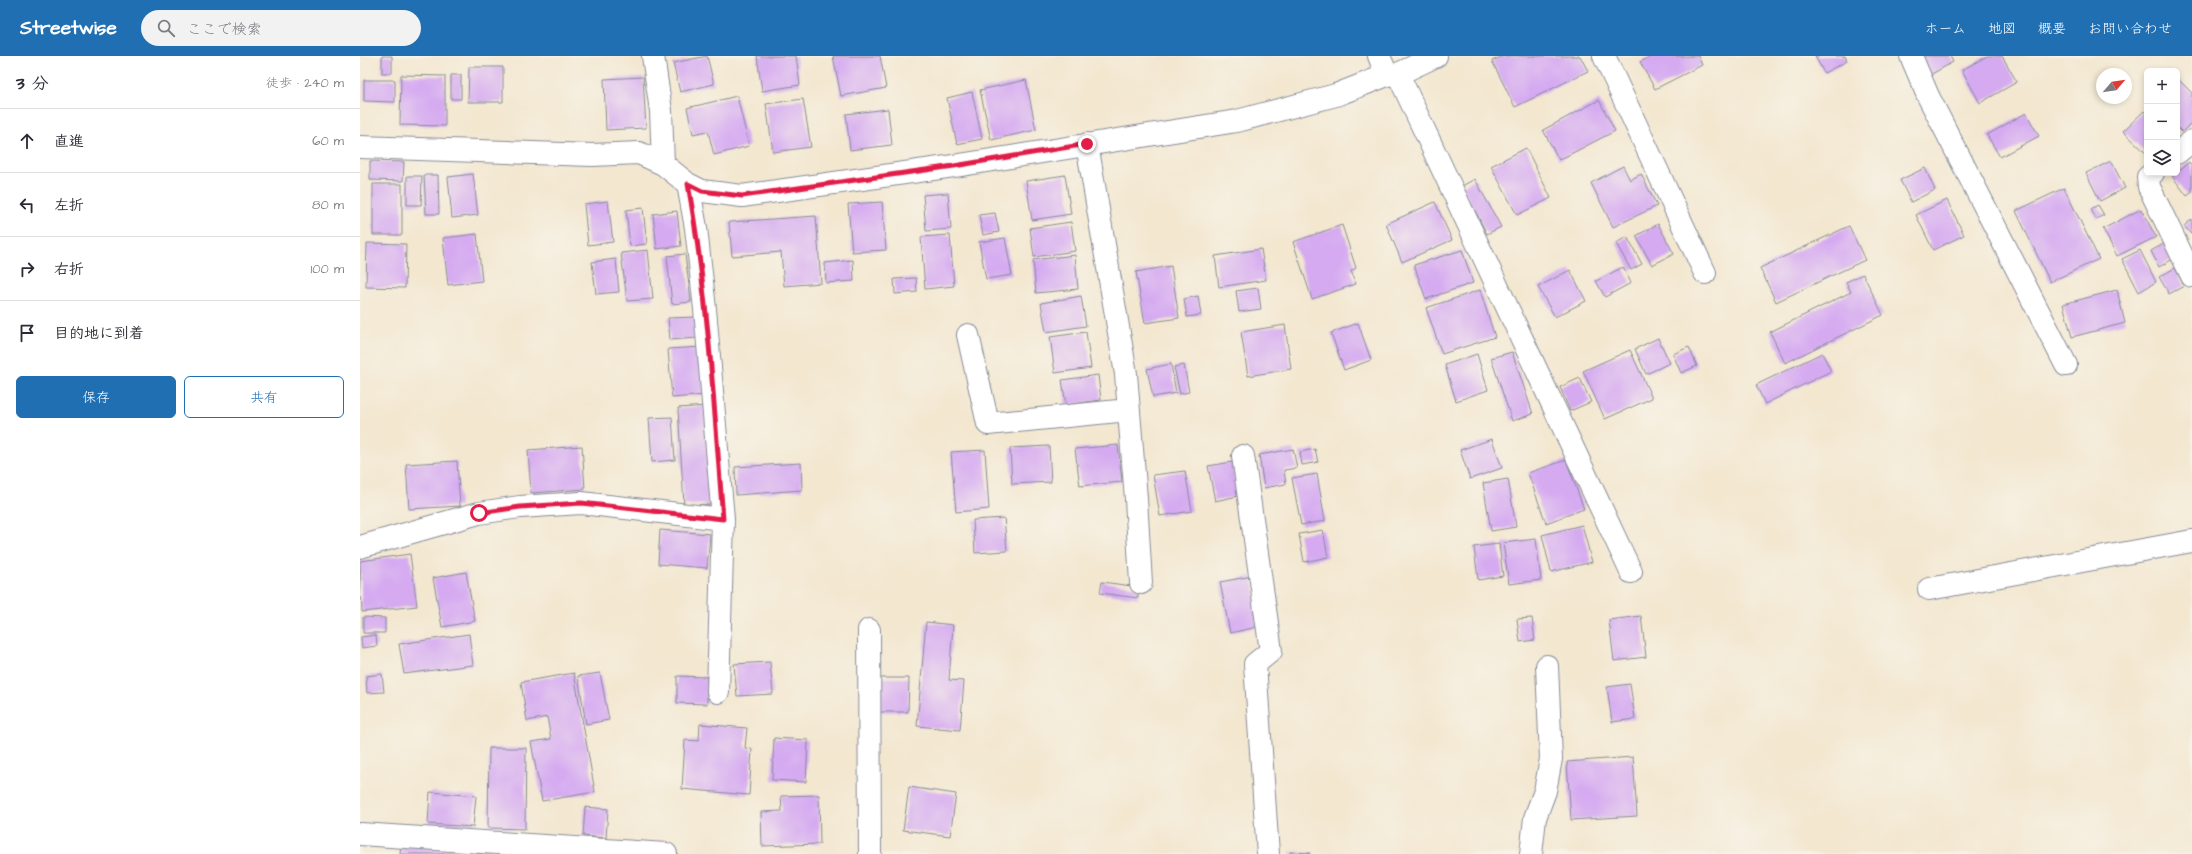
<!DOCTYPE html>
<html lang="ja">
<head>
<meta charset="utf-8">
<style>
  body { margin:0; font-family:"Architects Daughter","Klee One",sans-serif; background:#f2f2f3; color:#2b2b33 }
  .controls { position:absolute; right:12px; top:12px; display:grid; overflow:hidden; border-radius:6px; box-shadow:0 2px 6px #0003 }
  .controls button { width:36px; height:36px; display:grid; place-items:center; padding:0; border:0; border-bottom:1px solid #e1e1e2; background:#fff; color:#2b2b33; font:20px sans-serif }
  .compass { position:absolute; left:1736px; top:12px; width:36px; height:36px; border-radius:50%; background:#fff; box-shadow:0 2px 6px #0003; rotate:61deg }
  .stop { position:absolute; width:12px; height:12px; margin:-9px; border:3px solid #e11d48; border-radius:50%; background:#fff }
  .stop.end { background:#e11d48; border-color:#fff; box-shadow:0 1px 4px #0008 }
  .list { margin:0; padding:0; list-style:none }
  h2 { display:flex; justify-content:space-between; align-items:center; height:52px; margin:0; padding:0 16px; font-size:17px }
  h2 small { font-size:13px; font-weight:400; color:#7c7c81 }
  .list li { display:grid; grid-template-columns:26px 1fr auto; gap:12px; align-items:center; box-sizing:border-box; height:64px; padding:0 16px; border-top:1px solid #e1e1e2 }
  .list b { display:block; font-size:15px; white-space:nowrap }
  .list em { font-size:13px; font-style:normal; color:#7c7c81 }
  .actions { display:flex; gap:8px; padding:12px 16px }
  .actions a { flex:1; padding:9px 0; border:1px solid #1f6fb2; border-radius:6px; text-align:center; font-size:14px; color:#1f6fb2 }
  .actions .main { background:#1f6fb2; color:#fff }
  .icon { flex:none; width:22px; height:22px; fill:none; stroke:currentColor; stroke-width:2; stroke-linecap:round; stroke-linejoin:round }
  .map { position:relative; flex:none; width:1832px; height:798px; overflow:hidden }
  header { display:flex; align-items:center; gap:24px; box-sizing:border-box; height:56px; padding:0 20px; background:#1f6fb2; color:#fff }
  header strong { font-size:19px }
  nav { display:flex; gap:22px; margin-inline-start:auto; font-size:14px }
  .search { width:280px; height:36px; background:#f2f2f3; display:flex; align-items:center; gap:10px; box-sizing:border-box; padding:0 14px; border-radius:22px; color:#7c7c81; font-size:15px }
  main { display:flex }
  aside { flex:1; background:#fff }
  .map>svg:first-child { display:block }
</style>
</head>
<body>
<header>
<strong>Streetwise</strong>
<div class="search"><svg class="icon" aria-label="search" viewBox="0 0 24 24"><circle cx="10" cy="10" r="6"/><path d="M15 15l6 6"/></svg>ここで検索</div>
<nav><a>ホーム</a><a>地図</a><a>概要</a><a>お問い合わせ</a></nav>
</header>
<main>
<aside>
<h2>3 分<small>徒歩 · 240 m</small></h2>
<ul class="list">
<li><svg class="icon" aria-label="ahead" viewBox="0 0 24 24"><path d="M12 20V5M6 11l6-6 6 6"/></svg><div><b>直進</b></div><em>60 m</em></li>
<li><svg class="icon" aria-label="left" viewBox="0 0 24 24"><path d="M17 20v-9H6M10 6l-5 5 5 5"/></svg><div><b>左折</b></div><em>80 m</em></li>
<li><svg class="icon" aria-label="right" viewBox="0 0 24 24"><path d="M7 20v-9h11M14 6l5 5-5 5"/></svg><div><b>右折</b></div><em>100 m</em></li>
<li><svg class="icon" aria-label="arrive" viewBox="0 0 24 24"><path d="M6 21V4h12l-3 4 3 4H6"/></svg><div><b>目的地に到着</b></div></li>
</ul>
<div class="actions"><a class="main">保存</a><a>共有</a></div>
</aside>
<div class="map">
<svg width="1832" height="798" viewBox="0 0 1832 798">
  <rect width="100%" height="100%" fill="#f7f3e8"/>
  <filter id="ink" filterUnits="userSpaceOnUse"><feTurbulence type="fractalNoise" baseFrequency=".025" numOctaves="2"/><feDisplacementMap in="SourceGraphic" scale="8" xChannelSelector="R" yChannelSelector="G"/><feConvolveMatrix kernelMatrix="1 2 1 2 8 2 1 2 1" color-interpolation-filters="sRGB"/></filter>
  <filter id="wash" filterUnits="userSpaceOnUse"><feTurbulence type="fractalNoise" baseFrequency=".012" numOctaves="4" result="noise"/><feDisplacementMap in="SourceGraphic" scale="16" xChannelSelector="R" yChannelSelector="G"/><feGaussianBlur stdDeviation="0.9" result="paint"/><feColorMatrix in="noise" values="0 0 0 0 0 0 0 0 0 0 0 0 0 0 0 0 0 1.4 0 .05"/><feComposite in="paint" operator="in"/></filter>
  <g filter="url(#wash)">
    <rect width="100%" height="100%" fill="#f3e7d0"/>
    <g id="blocks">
      <!-- building -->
      <path fill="#d5aaf1" d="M22,0H32V17H22Z
        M347,0L354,28L320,36L313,7Z
        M397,0H436L440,29L402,35Z
        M473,0H520L526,32L481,40Z
        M1143,0H1220L1228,15L1155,51L1132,5Z
        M1292,0H1338L1342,9L1295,33L1280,6Z
        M1455,0H1485L1487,5L1464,17Z
        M1559,0H1590L1593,6L1570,19Z
        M1627,0H1642L1657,26L1620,47L1602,14Z
        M109,11H143V46H108Z
        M41,19L85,20V70L40,69Z
        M91,19H101V43H91Z
        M283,21L286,72L246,74L244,23Z
        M1817,22L1832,37V66L1822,76L1817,71Z
        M4,24H35V46L4,45Z
        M666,24L676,74L631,84L620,34Z
        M612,36L622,83L597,88L587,42Z
        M377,40L389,90L354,99L348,75L333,78L327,52Z
        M443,43L451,91L413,96L406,48Z
        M1239,44L1255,75L1199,104L1183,74Z
        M528,53L532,89L490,94L486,58Z
        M1784,55L1787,58V98L1763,75Z
        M1666,57L1679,80L1640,101L1627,79Z
        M1166,92L1191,142L1157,159L1131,110Z
        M10,105L44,106L43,125L10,124Z
        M1751,105L1765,132L1740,145L1726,117Z
        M1829,106L1832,110V136L1827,140L1812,120Z
        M1263,110L1270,124L1281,118L1297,150L1253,171L1231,127Z
        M1565,112L1575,134L1551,146L1540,124Z
        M113,118L118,159L92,162L88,121Z
        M64,119H78L79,158H66Z
        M705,119L711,158L672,164L666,125Z
        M47,120H62L61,149H47Z
        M1115,123L1141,171L1127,178L1102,130Z
        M13,128H42V179H13Z
        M1704,132L1739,203L1690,226L1656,155Z
        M588,137L591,173L566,175L563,139Z
        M1587,144L1604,179L1573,194L1556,159Z
        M248,145L253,186L228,189L224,148Z
        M522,146L526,194L492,196L488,148Z
        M1075,146L1092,184L1042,206L1026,168Z
        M1738,149L1744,159L1736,163L1731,153Z
        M283,152L287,188L270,190L266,154Z
        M1781,153L1796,181L1757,200L1743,173Z
        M317,155L321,190L297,193L293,158Z
        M635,157L639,176L623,179L619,159Z
        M456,160L461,227L424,230L421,196L372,200L369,166Z
        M1832,163V179L1824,170Z
        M711,166L715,195L674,201L670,172Z
        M1298,168L1314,198L1292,209L1276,180Z
        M982,169L996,212L991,215L996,228L952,243L933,186Z
        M1489,170L1505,204L1416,246L1400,212Z
        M117,178L122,225L88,229L83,182Z
        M590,179L594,230L565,233L561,181Z
        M1267,181L1282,208L1271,214L1256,187Z
        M645,182L652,219L626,223L619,186Z
        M7,187L46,188L45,232L6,231Z
        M1805,187L1813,203L1799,211L1791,195Z
        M901,193L906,224L859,231L855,200Z
        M288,194L293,243L267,245L261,197Z
        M1102,194L1113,227L1066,243L1054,209Z
        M1780,194L1796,226L1779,236L1762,203Z
        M325,198L331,246L312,248L307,200Z
        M715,199L718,233L676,237L673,204Z
        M256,203L259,236L236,238L232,206Z
        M493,204L494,225L466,227L465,207Z
        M811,210L819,262L785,267L776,216Z
        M1263,211L1271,227L1245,241L1236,225Z
        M1815,212L1824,230L1809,238L1799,221Z
        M1210,214L1226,245L1195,261L1178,231Z
        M1503,218L1523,259L1425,307L1410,276L1491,236L1486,226Z
        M556,222L557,236L535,238L534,223Z
        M898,232L901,253L879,256L876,235Z
        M1120,234L1135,281L1082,298L1066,252Z
        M1757,234L1765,267L1712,281L1703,248Z
        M721,240L726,270L686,276L681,247Z
        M838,240L841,259L827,261L824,243Z
        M336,261L338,282L310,284L308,262Z
        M998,267L1011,304L984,314L971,277Z
        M925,269L931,313L888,320L881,276Z
        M726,276L731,312L695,317L690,281Z
        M1298,282L1310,307L1286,318L1275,293Z
        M342,291L345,339L312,342L308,293Z
        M1329,291L1337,310L1321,317L1313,298Z
        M1270,294L1292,342L1245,363L1223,315Z
        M1152,296L1173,358L1152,365L1131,302Z
        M1462,297L1471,315L1405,348L1396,329Z
        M1117,298L1128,334L1096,345L1085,309Z
        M811,308L816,337L793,341L787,313Z
        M824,309L829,336L820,338L814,311Z
        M738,319L741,344L706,349L702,324Z
        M1220,322L1231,346L1210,355L1200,331Z
        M347,350L354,448L324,449L318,352Z
        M312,361L315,404L292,406L289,362Z
        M1132,383L1142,412L1110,423L1100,394Z
        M758,389L762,426L720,430L715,393Z
        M222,390L225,433L171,437L168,394Z
        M689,390L691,426L652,428L650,392Z
        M933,393L937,412L924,414L926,428L904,432L899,399Z
        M955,393L958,406L942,409L940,396Z
        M625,394L629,453L596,456L591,396Z
        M1206,404L1224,453L1186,467L1168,417Z
        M97,405L100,450L49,453L46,408Z
        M872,406L878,440L855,445L848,410Z
        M441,407L442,434L376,439L375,411Z
        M825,415L832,455L800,460L793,419Z
        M957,418L965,465L941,469L932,422Z
        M1148,423L1156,471L1131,475L1123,427Z
        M644,462L647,495L615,497L613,464Z
        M1222,469L1232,506L1191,516L1182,479Z
        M300,474L350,478L347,512L298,508Z
        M963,474L968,501L944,506L939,478Z
        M1176,483L1181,524L1149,528L1143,487Z
        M1139,488L1143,520L1118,524L1114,491Z
        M50,498L57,550L2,556L0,505Z
        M106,516L115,565L82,571L73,522Z
        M892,520L902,570L870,577L860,526Z
        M742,526L779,531L778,542L740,537Z
        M1281,560L1286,601L1254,605L1249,564Z
        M3,561L25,562V577H3Z
        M1172,562L1175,584L1160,586L1157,563Z
        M566,566L593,569L589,624L604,625L600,674L557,670Z
        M109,578L113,609L44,618L39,588Z
        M16,579L17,590L2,592L1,581Z
        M410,606L413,638L377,640L374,608Z
        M214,617L235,736L182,745L171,686L191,683L187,661L167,665L161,626Z
        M240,617L249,664L226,668L218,620Z
        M22,618L24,636L7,637L6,620Z
        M317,620L347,621V648L317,647Z
        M519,622H549L548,656H519Z
        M1270,628L1275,663L1252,666L1247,631Z
        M340,668L387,672L385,692L392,693L389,739L322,733L325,684L339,685Z
        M414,682L448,684L446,726L412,724Z
        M129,692H166L165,773L128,772Z
        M1273,701L1277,760L1211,764L1207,706Z
        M549,731L596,738L590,780L543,774Z
        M70,736L116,740L113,771L68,768Z
        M459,739L460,788L402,790L401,756L422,755L421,740Z
        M225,751L248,753L246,782L223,780Z
        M41,787L133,795L132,798H40Z
        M930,796L950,797V798H930Z"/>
    </g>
  </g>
  <g filter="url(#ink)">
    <use href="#blocks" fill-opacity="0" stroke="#878b97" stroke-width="1"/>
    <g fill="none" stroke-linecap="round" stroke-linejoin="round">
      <defs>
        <path id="minor" d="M293,0L301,55L303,108
          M1019,0L1027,19
          M1244,0L1345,217
          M1551,0L1568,40L1706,309
          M1038,18L1271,516
          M727,88L766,318L776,443L781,527
          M0,91L232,99L279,97L303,108L328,128L342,135L382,140L594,110L877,65L976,39L1027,19L1038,18L1076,0
          M1817,97L1832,85
          M1793,117L1788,121L1789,131L1832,220
          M328,128L336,172L345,253L363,463L358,636
          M608,279L628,368L768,354
          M883,400L911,595L895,608L908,798
          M0,491L119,457L160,451L221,447L363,463
          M1569,533L1832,485
          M509,574L510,798
          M0,778L306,798
          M1171,798L1175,762L1185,735L1191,703L1187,610"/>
      </defs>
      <!-- minor casing -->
      <use href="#minor" stroke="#878b97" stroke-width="24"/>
      <!-- minor -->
      <use href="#minor" stroke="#fff" stroke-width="22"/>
    </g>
  </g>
  <g fill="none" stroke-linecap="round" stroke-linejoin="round" filter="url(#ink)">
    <!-- route -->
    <path stroke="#e11d48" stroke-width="5" d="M119,457L160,451L221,447L363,463C354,351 348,239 328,128L342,135L382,140L594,110L727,88"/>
  </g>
</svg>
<div class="controls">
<button>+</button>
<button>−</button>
<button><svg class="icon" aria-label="layers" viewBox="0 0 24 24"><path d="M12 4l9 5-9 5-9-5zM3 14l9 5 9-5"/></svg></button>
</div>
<svg class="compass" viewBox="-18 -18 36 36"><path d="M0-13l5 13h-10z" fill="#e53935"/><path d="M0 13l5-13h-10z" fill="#7c7c81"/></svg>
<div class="stop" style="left:119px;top:457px"></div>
<div class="stop end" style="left:727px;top:88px"></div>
</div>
</main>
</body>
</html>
